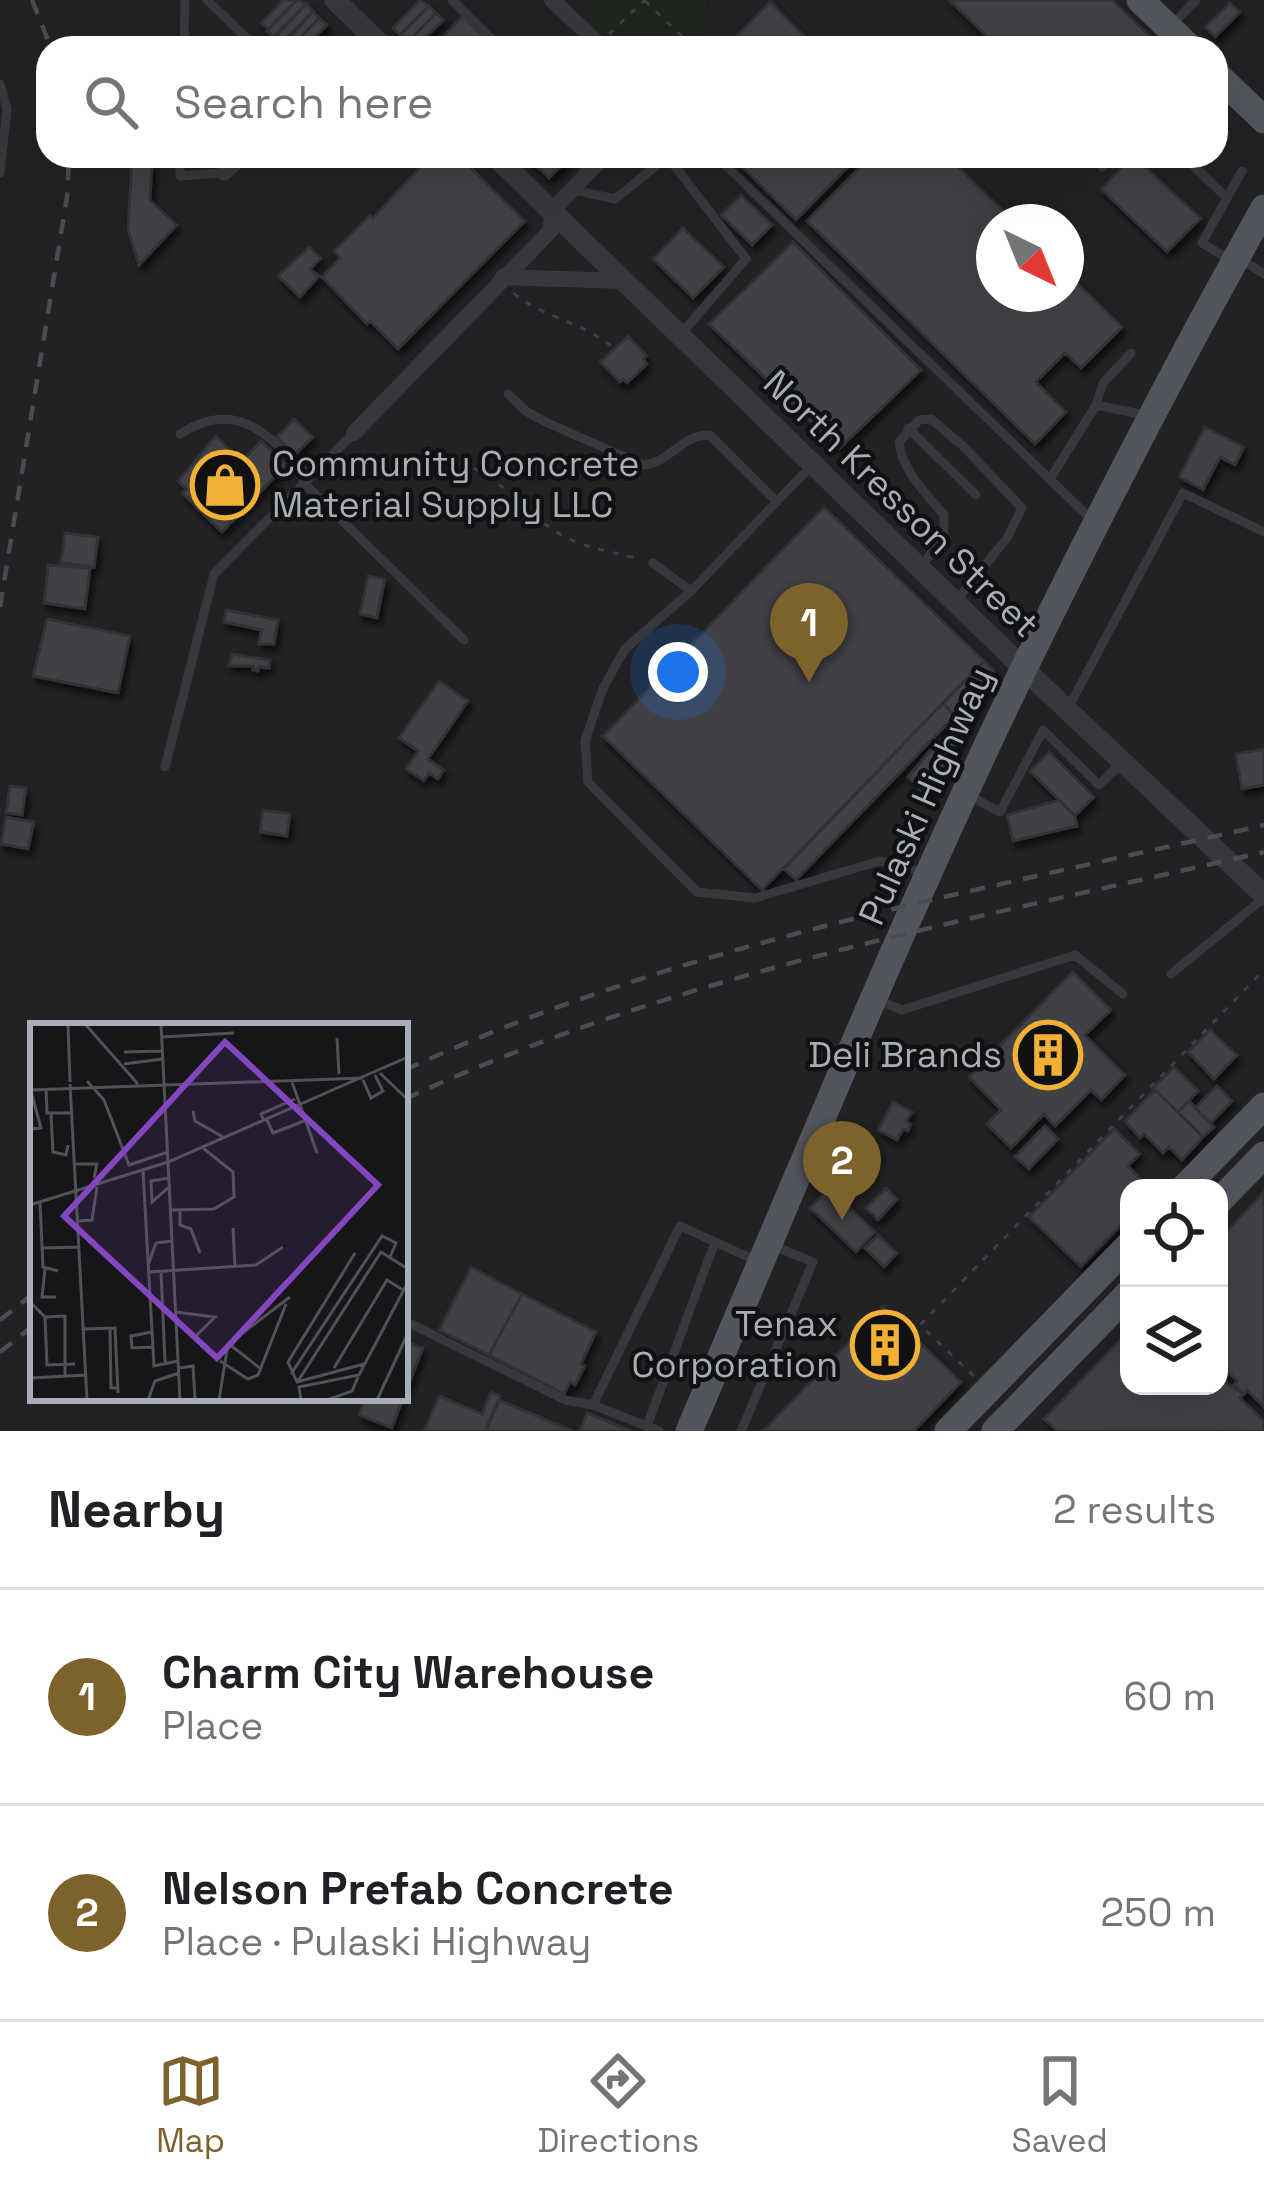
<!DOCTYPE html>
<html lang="en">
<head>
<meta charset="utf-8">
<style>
  body { margin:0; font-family:"Space Grotesk",sans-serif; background:#f6f6f6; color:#202124 }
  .controls { position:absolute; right:36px; bottom:36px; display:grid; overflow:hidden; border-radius:24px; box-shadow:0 12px 48px #0002 }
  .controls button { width:108px; height:108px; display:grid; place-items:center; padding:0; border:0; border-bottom:3px solid #e0e0e0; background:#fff; color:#202124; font:60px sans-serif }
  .compass { position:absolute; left:976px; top:204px; width:108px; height:108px; border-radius:50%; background:#fff; box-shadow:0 12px 48px #0002; rotate:137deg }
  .you { position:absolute; left:678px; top:672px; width:42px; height:42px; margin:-30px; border:9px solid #fff; border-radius:50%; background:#1a73e8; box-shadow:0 0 0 18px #1a73e833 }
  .badge { display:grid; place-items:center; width:78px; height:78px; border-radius:50%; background:#7e622b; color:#fff; font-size:39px; font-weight:700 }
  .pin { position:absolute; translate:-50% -99px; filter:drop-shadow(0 3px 6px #0008) }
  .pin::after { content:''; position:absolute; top:63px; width:42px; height:36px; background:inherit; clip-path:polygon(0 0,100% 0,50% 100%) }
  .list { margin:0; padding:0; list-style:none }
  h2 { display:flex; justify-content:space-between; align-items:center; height:156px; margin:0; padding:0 48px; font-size:51px }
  h2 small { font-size:39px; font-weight:400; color:#757577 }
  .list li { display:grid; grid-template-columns:78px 1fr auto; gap:36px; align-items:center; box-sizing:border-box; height:216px; padding:0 48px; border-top:3px solid #e0e0e0 }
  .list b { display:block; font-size:45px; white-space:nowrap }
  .list p { margin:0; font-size:39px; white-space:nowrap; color:#757577 }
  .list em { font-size:39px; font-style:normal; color:#757577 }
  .icon { flex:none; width:66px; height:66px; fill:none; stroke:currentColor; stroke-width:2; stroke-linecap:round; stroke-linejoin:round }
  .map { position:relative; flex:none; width:1264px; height:1431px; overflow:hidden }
  .search { position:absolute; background:#fff; box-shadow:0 12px 48px #0002; left:36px; right:36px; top:36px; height:132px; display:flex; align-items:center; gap:30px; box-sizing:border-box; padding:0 42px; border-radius:36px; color:#757577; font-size:45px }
  .sheet { height:588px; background:#fff }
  nav { display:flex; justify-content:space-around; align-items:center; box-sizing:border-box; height:168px; border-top:3px solid #e0e0e0; background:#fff; font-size:33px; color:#757577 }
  nav a { display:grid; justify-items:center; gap:6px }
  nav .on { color:#7e622b }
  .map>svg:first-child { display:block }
</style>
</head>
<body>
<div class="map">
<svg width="1264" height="1431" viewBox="0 0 1264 1431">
  <defs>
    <filter id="shadow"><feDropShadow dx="3.5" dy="6" stdDeviation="3" flood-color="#0009"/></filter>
  </defs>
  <rect width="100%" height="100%" fill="#161618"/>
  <!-- built -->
  <path fill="#222225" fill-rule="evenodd" d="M0,0H593L582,12L619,48H48V156H1216V48H691L709,28L707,0H1264V1431H0ZM994,222H1066V294H994ZM33,1026H405V1398H33ZM1129,1188H1219V1386H1129Z"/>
  <!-- green -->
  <path fill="#1e261f" d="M593,0H707L709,28L691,48H619L581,12Z"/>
  <!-- building -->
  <path fill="#404145" stroke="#303034" stroke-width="3" filter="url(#shadow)" d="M283,0H297L268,29L261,23Z
    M297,0L306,4L274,38L267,31Z
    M420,0L429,6L400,35L393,28Z
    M949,0H1112L1156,42L1150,48H999Z
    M770,2L816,48H733L729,44Z
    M1230,3L1240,12L1215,37L1205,27Z
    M306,4L313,11L282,43L275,36Z
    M429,6L436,13L408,42L400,35Z
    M313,11L319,18L290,48H281Z
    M436,13L444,20L414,48L408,42Z
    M463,16L495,48H432Z
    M319,18L327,25L304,48H290Z
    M430,156H459L525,221L398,349L370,321L367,324L322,277L340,258L334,251L370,215L373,218Z
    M526,156H572L549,178Z
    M731,156H859L796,220Z
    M871,156H947L1015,222H994V294H1066V272L1122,327L1081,368L1065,353L1036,382L1066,412L1035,444L807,221Z
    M1133,156L1201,218L1167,252L1101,189Z
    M132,157H146V163L152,164L150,200L177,225L139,265L128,230Z
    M741,195L772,225L752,245L721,215Z
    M683,228L724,267L693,298L653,259Z
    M793,242L921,370L839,449L709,324Z
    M309,247L321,258L310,269L319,276L300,297L278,276Z
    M628,336L647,356L643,359L647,364L627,383L623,379L620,382L600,362Z
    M294,419L313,437L295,455L277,437Z
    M1205,427L1244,447L1235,465L1220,457L1203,490L1179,477Z
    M216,436L242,461L261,441L286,465L222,532L182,493L186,489L178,481Z
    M824,507L984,661L762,890L603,736Z
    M65,533L98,537L94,567L61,563Z
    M48,565L90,568L85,609L44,603Z
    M368,576L385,579L377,618L360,614Z
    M226,610L278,620L274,644H259L261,630L224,622Z
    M47,619L130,636L118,693L33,676Z
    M232,654L270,660L269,668L259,667L258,671L253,670V666H229Z
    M984,661L994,671L931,792L925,794L908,777L937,742L954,729L948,723L955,716L943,703Z
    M439,681L468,701L428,759L444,770L438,779L429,773L424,781L406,769L418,751L399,738Z
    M943,703L955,716L796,880L784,869Z
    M1264,749V785L1242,789L1236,754Z
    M1049,752L1094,797L1075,816L1030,771Z
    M10,786L26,788L22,815L6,813Z
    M1059,800L1075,816L1077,826L1013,841L1007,815Z
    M263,810L290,814L287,836L260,832Z
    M6,817L34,822L28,849L1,844Z
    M1073,972L1111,1010L1085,1035L1125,1075L1101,1100L1091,1090L1055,1126L1044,1114L1011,1148L987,1124L1001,1110L969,1077Z
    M1210,1030L1237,1055L1214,1079L1188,1052Z
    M1174,1067L1198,1091L1178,1112L1153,1088Z
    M1217,1086L1232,1101L1211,1123L1195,1108Z
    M1155,1090L1203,1137L1182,1160L1169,1147L1163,1153L1144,1134L1140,1138L1125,1121Z
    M1189,1101L1214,1127L1203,1137L1178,1112Z
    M893,1102L912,1112L906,1121L911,1124L908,1131L903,1129L897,1140L878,1130Z
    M1045,1126L1058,1139L1029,1169L1015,1157Z
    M1114,1129L1140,1154L1128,1166L1150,1188H1129V1217L1081,1267L1029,1217Z
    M829,1188L875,1232L856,1252L810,1208Z
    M886,1188L897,1199L878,1220L866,1208Z
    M1264,1192V1407L1247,1390L1244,1394L1234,1385L1237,1381L1219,1363V1239Z
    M878,1235L897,1253L884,1267L865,1248Z
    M471,1267L522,1294L489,1355L439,1330Z
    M522,1294L596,1332L581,1364L585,1366L575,1385L570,1382L564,1394L489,1355Z
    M883,1307L961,1382L914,1431H763Z
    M1129,1331V1386H1219V1378L1244,1394L1240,1398L1264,1421V1431H1057L1044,1419Z
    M405,1341L423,1348L405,1394Z
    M491,1392L500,1396L485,1431H424L439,1396L482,1414Z
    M365,1398H403L392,1428L359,1415Z
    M499,1400L573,1431H486Z
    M587,1413L631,1431H580Z"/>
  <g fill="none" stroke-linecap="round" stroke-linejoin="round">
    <!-- path -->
    <path stroke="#3d3f44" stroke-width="3" stroke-dasharray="6 9" stroke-linecap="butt" d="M645,1L688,42
      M609,34L645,0
      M514,293C533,313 582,322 611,346
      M430,458C496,462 508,502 558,533C583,548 612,552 640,559
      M974,1376L920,1325L1264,970"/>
    <!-- service -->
    <path stroke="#37383d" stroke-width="9" d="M207,0L257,48
      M452,0L501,48
      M1173,24L1196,0
      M184,48L185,0
      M0,84L7,109L0,173
      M180,156V176L224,173
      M667,156L746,259L680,335
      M716,156L1091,519
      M1183,156L1227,198L1202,243L1230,260
      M1102,167L1114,156
      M574,190L615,199L667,157
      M1227,198L1242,171
      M1241,259L1264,274
      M508,394L527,412L550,424L643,465C670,463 682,434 710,435L777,502
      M1096,405L1145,415
      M908,428L976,495
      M180,434C238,397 269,436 309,476
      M811,466L691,591L625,649L603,688L585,741L588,782L697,892L755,898L880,861L924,872
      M1050,479L1096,405L1103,383L1131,353
      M303,482L464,640
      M653,563L691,591
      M922,565L944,537V515C926,493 902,471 899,442L919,420L931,419L963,446L1022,508L1007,538L955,602
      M1067,710L1183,493L1264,532
      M165,767L214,574L354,433
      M968,795L1000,812L1043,730L1099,785L1122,762
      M1171,974L1264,898
      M880,1001L902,1010L1075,955L1123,994
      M405,1321L565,1400L593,1405L659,1431
      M593,1405L680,1226L757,1261
      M647,1426L715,1242
      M741,1431L813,1262L771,1245"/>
    <!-- minor -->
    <path stroke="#37383d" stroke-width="16" d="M552,0L603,48
      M356,48L370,35
      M224,173L242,156
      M503,277L624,281
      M354,433L551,230L552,211L604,156"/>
    <!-- tertiary -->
    <path stroke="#37383d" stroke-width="21" d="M335,0L384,48
      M495,156L1024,669L1264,895"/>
    <!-- primary -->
    <path stroke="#53555c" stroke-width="27" d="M1140,0L1190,48
      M1216,74L1264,120
      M1184,1188L1264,1106
      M1219,1201L1264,1155
      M689,1431C799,1176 903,917 1025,666C1101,511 1180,358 1264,208
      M948,1431L1129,1245
      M995,1431L1129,1293"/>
    <!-- rail -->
    <path stroke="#4a4c52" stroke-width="4.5" stroke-dasharray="15 12" stroke-linecap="butt" d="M32,0L51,48
      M0,607L67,197L69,156
      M405,1070C676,944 975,892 1264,825
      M405,1099C677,973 974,919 1264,852
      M0,1320L33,1294
      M0,1352L33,1326"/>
  </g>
  <!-- icons -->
  <defs>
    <symbol id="shop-ring" viewBox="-11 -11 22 22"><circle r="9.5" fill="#111113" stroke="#f2b134" stroke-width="1.5"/><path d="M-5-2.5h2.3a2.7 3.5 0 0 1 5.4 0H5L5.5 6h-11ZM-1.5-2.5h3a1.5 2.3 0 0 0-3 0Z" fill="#f2b134"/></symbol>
    <symbol id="building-ring" viewBox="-11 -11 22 22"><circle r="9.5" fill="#111113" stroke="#f2b134" stroke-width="1.5"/><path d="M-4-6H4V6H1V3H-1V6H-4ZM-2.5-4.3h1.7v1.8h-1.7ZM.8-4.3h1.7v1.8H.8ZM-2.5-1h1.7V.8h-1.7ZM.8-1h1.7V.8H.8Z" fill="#f2b134"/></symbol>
  </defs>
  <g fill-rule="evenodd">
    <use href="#shop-ring" x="187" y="447" width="76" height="76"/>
    <use href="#building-ring" x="1010" y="1017" width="76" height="76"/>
    <use href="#building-ring" x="847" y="1307" width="76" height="76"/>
  </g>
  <g text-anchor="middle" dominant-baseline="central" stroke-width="9" stroke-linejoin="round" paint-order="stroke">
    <!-- poi labels -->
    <g font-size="36" fill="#a8adb8" stroke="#111113" text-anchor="end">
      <text x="272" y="464" text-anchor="start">Community Concrete<tspan x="272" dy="41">Material Supply LLC</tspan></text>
      <text x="1002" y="1055">Deli Brands</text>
      <text x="838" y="1324">Tenax<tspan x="838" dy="41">Corporation</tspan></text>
    </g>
    <!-- street labels -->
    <g font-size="36" fill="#a8adb8" stroke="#111113">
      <text transform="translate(901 504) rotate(44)">North Kresson Street</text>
      <text transform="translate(926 796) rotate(-66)">Pulaski Highway</text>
    </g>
  </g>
  <!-- overview -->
  <g transform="translate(30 1023)">
    <rect width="378" height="378" fill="#161618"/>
    <path fill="none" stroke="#505258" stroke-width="3" d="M38,1L40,59M55,1L108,61M131,1L150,377M131,14L204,10M307,15L309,51M94,29L132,28M94,41L133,36M350,50L378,77M333,57L341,75L353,68L345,52M57,58L74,77L99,142L138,129M262,59L287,130M40,61L57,377M16,66L17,90H41M0,67L333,55M163,88L165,98L193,114M21,91L23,129L36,132L38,122M237,97L243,110L274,98M234,98L231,91L265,76M0,106L11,105L1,68M45,141H67L64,155M113,148L124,343L148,338M139,155L121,158L122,179L140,163M10,180L13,244L28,248M0,182L138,139L378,34M141,187L184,186L204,174L203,149L173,125M150,187V202L161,206L170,230M49,198L62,197L67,164M203,205L205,243M12,225L50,224M325,230L258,339L267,359L334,341M118,242L126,220L142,218M15,246L12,274H26M131,248L135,339M119,249L226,242L253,224M0,279L15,294L35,293V353M146,289L185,294L164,315M15,294L17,342L45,341M54,306L85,305L88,370M80,307L81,365H88M122,309L101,313L102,325L123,324M199,321L231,346M190,338L218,356L228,352L256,281M149,345L163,343L165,377M304,345L357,257L373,267M261,351L352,213L366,220L360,234M0,355L56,352M268,358L351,229L378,246M118,377L125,358L149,350M189,377L198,321L260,274M271,377L269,364L329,352L378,259M297,377L322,368L328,354M347,377L378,310"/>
    <path fill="#8446be" fill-opacity="0.15" stroke="#8446be" stroke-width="6" d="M195,19L348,162L187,335L34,193Z"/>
    <rect width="378" height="378" fill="none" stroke="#a8adb8" stroke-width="6"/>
  </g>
</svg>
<div class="controls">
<button><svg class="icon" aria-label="locate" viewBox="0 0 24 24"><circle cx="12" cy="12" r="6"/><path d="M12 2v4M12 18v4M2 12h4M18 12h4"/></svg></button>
<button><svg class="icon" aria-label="layers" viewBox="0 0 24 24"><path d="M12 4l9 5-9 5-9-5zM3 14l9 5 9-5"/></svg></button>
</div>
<svg class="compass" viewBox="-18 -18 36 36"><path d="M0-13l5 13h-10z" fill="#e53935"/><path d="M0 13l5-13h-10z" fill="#757577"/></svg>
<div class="you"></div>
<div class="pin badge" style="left:809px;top:682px">1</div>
<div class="pin badge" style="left:842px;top:1220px">2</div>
<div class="search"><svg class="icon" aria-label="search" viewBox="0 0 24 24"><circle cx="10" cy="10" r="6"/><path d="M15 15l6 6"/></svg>Search here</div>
</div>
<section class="sheet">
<h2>Nearby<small>2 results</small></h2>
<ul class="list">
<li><span class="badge">1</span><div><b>Charm City Warehouse</b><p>Place</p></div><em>60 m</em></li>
<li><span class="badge">2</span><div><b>Nelson Prefab Concrete</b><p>Place · Pulaski Highway</p></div><em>250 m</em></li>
</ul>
</section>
<nav>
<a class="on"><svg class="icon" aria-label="map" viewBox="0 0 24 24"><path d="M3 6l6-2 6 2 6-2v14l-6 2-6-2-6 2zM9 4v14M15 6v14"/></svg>Map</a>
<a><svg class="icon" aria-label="directions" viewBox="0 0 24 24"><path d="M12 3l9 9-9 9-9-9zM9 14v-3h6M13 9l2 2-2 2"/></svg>Directions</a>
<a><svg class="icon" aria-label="saved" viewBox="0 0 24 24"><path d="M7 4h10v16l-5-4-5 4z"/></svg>Saved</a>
</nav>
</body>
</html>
